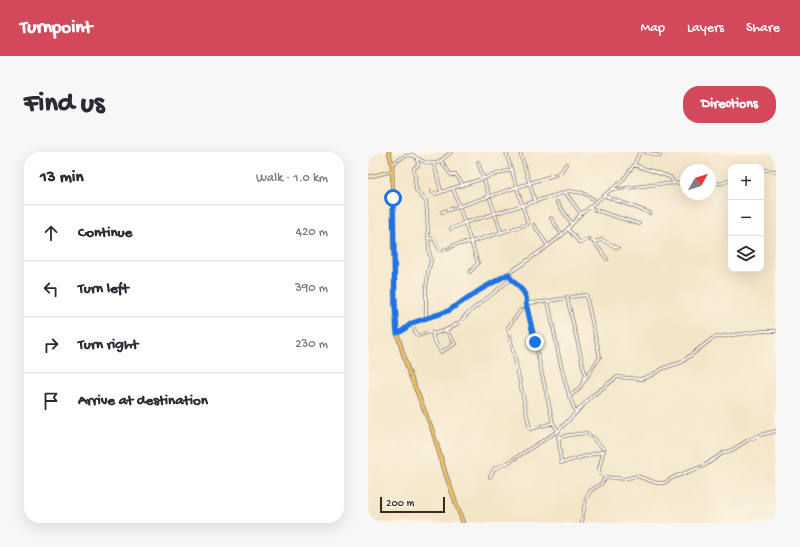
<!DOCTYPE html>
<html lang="en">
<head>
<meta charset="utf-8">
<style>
  body { margin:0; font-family:"Gochi Hand",sans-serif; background:#f7f7f7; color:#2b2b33 }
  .controls { position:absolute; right:12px; top:12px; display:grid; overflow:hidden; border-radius:8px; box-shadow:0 4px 16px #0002 }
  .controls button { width:36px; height:36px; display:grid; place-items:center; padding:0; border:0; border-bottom:1px solid #e1e1e2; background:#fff; color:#2b2b33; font:20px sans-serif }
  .compass { position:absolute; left:312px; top:12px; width:36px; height:36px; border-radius:50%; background:#fff; box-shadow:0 4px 16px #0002; rotate:51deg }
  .scale { position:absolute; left:12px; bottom:10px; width:65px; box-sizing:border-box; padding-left:4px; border:2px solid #3b2a1e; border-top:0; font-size:11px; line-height:14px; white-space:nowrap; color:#3b2a1e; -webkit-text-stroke:3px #fcf5e5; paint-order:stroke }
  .stop { position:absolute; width:12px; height:12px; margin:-9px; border:3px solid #1a73e8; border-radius:50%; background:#fff }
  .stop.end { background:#1a73e8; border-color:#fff; box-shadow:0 1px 4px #0008 }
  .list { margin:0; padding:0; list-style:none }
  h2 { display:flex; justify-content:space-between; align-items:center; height:52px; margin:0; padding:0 16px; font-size:17px }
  h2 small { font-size:13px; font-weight:400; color:#7c7c81 }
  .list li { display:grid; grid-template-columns:26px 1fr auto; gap:12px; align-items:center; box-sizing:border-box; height:56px; padding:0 16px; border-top:1px solid #e1e1e2 }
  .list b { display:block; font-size:15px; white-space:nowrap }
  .list em { font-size:13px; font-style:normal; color:#7c7c81 }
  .icon { flex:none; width:22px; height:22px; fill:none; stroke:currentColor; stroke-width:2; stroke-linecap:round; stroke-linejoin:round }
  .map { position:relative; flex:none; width:408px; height:371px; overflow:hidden; border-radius:16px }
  header { display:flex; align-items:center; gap:24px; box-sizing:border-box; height:56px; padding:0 20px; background:#d1495b; color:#fff }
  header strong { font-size:19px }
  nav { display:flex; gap:22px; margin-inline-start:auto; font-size:14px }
  .intro { display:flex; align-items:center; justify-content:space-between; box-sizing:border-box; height:96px; padding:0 24px }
  h1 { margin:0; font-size:28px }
  .button { padding:10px 18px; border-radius:16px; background:#d1495b; color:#fff; font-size:14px; font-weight:700 }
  main { display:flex; gap:24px; padding:0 24px }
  aside { flex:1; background:#fff; border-radius:16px; box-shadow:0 4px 16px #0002 }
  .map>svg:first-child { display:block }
</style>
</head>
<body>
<header>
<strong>Turnpoint</strong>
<nav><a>Map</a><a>Layers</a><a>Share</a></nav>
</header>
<div class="intro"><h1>Find us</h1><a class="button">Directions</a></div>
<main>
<aside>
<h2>13 min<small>Walk · 1.0 km</small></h2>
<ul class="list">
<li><svg class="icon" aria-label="ahead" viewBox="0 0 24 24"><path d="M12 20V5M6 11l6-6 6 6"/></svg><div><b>Continue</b></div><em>420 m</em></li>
<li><svg class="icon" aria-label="left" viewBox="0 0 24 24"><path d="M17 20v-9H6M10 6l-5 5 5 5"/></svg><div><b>Turn left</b></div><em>390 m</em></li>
<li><svg class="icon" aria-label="right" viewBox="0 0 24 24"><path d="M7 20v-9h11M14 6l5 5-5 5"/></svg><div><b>Turn right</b></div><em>230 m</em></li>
<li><svg class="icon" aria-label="arrive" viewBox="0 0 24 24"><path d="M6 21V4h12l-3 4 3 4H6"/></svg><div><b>Arrive at destination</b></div></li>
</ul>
</aside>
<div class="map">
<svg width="408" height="371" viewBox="0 0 408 371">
  <rect width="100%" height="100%" fill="#fcf5e5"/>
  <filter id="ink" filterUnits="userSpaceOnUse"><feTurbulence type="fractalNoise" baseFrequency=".025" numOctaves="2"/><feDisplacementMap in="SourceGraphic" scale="8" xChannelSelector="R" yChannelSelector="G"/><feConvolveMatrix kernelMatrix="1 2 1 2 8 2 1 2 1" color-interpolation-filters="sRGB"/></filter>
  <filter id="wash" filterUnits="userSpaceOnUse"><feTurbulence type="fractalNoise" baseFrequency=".012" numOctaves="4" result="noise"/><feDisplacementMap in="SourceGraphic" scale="16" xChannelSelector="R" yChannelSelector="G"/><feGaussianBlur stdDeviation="0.9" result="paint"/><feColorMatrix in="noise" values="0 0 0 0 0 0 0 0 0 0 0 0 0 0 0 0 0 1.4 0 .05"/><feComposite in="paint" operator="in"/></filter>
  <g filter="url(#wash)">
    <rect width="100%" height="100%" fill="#f3e5c8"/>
  </g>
  <g filter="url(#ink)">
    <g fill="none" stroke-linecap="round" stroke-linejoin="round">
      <defs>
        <path id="minor" d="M152,0L167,49
          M278,0L292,4
          M49,7L50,13L46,16L48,38L58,49L59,60L61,99L63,109L60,119L58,137V166
          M73,9L83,23H88L95,33
          M110,10L133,80
          M24,12L37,4L45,3C49,7 52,8 57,10C68,15 75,7 83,0
          M66,12L73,39
          M266,13L302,25L306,31
          M393,18L408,19
          M342,32L355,31L363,27
          M85,36L110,111L102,120
          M245,37H251L291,32L318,31
          M64,40L68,42L85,36L142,18
          M197,40L213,62
          M237,44L282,61
          M189,50L204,72
          M222,55L227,58L271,72
          M74,60L189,22L193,20L198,12
          M183,66L194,83
          M166,73L180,94
          M83,77L96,71L201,39L215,41L228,49
          M200,77L212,91L221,87L226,90L239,107
          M61,86L66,87L72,98L80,97L86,93L102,90
          M103,90L160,72L138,0
          M226,90L234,88L250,96
          M140,122C145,131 154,137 159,146L158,151L140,175L162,277L185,271
          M199,145L217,222L215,229
          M180,149C188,187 193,226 208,261
          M44,172L49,184L62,180L65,182L78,178L92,170L99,162L143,127
          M29,181L34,179L44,171L80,159L90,153L112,138L140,122L180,94L194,83L213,62L254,29L266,13L272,0
          M65,182V186L73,200L87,192L78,178
          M201,245L210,238L232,205L218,143C198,145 178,151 158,151L185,271L190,279L193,311L236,299
          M190,286L201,283L219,281L236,297L231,317L232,322L238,325L233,332L222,339L217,350L214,371
          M122,325L126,317L141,310L190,279L224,244L249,225L273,227L284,223L296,216L314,210L345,186L350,185L395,179H408
          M238,325L256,327L269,324L289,331H296L306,325L336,314L355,301L364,298L380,288L392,283L408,279"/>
        <path id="secondary" d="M0,25L24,19"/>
        <path id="primary" d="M21,0L24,12L27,153L29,181L40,218L64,277L78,323L95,371"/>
      </defs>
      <!-- minor casing -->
      <use href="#minor" stroke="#7b6b5a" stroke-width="3.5"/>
      <!-- secondary casing -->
      <use href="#secondary" stroke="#7b6b5a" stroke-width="4"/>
      <!-- primary casing -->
      <use href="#primary" stroke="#7b6b5a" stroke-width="4.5"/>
      <!-- minor -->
      <use href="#minor" stroke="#fff" stroke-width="2"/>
      <!-- secondary -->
      <use href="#secondary" stroke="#f9e7c3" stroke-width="2.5"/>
      <!-- primary -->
      <use href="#primary" stroke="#f0c469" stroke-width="3"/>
    </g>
  </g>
  <g fill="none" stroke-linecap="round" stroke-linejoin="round" filter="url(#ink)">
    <!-- route -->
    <path stroke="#1a73e8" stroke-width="5" d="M25,46L27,153L29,181L34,179L44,171L80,159L112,138L140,122C145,132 161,139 158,151L167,190"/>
  </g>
</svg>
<div class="controls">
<button>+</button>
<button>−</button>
<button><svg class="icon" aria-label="layers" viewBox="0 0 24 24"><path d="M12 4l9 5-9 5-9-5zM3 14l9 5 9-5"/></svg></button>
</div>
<svg class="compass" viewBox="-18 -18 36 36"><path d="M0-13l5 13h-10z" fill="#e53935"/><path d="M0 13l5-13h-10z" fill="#7c7c81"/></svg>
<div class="scale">200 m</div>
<div class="stop" style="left:25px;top:46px"></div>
<div class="stop end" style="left:167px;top:190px"></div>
</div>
</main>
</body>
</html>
